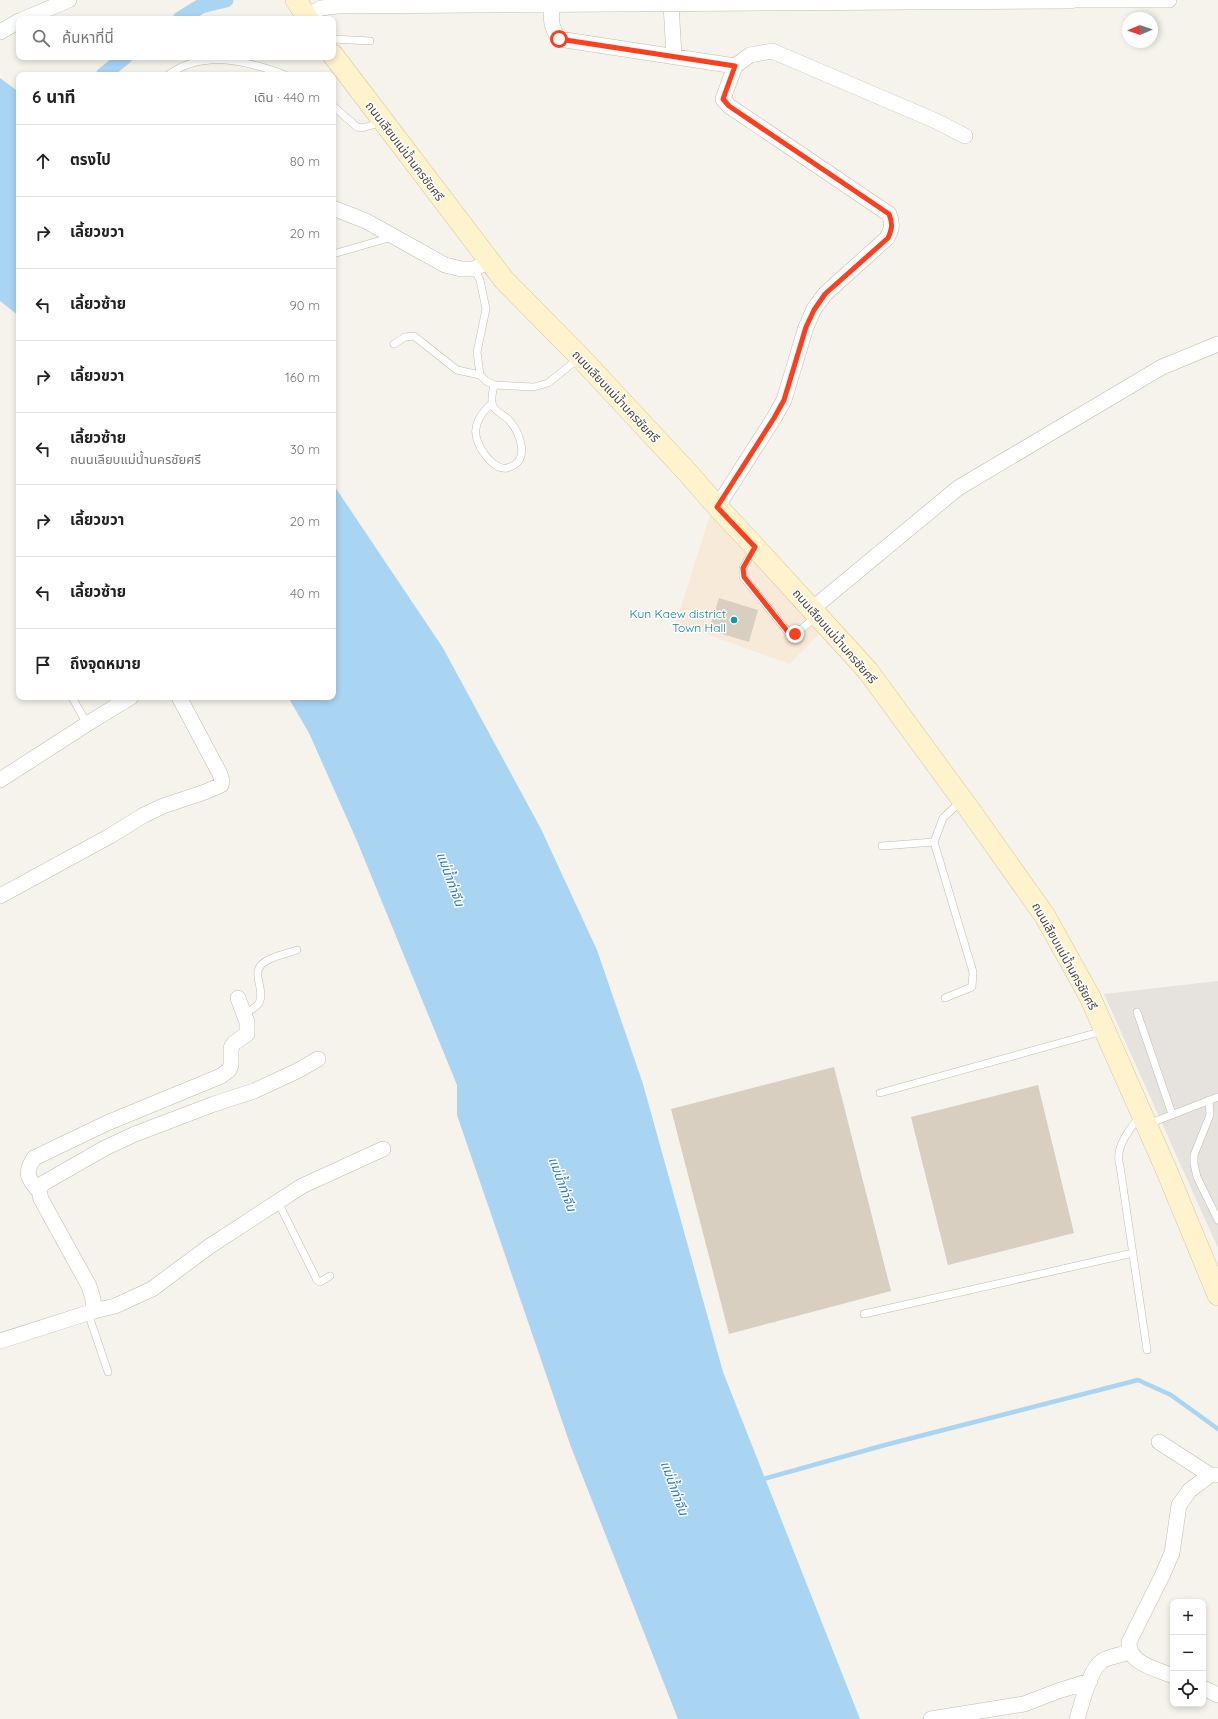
<!DOCTYPE html>
<html lang="th">
<head>
<meta charset="utf-8">
<style>
  body { margin:0; font-family:Quicksand,"Noto Sans Thai",sans-serif; background:#f2f2f2; color:#222 }
  .controls { position:absolute; right:12px; bottom:12px; display:grid; overflow:hidden; border-radius:8px; box-shadow:0 2px 6px #0003 }
  .controls button { width:36px; height:36px; display:grid; place-items:center; padding:0; border:0; border-bottom:1px solid #e0e0e0; background:#fff; color:#222; font:20px sans-serif }
  .compass { position:absolute; left:1122px; top:12px; width:36px; height:36px; border-radius:50%; background:#fff; box-shadow:0 2px 6px #0003; rotate:268deg }
  .stop { position:absolute; width:12px; height:12px; margin:-9px; border:3px solid #fc3f1d; border-radius:50%; background:#fff }
  .stop.end { background:#fc3f1d; border-color:#fff; box-shadow:0 1px 4px #0008 }
  .list { margin:0; padding:0; list-style:none }
  h2 { display:flex; justify-content:space-between; align-items:center; height:52px; margin:0; padding:0 16px; font-size:17px }
  h2 small { font-size:13px; font-weight:400; color:#767676 }
  .list li { display:grid; grid-template-columns:26px 1fr auto; gap:12px; align-items:center; box-sizing:border-box; height:72px; padding:0 16px; border-top:1px solid #e0e0e0 }
  .list b { display:block; font-size:15px; white-space:nowrap }
  .list p { margin:0; font-size:13px; white-space:nowrap; color:#767676 }
  .list em { font-size:13px; font-style:normal; color:#767676 }
  .icon { flex:none; width:22px; height:22px; fill:none; stroke:currentColor; stroke-width:2; stroke-linecap:round; stroke-linejoin:round }
  .map { position:relative; flex:none; width:1218px; height:1719px; overflow:hidden }
  .search { position:absolute; background:#fff; box-shadow:0 2px 6px #0003; left:16px; top:16px; width:320px; height:44px; display:flex; align-items:center; gap:10px; box-sizing:border-box; padding:0 14px; border-radius:8px; color:#767676; font-size:15px }
  .panel { position:absolute; background:#fff; box-shadow:0 2px 6px #0003; left:16px; top:72px; width:320px; height:628px; border-radius:8px }
  .map>svg:first-child { display:block }
</style>
</head>
<body>
<div class="map">
<svg width="1218" height="1719" viewBox="0 0 1218 1719">
  <rect width="100%" height="100%" fill="#f6f3ec"/>
  <!-- commercial -->
  <path fill="#f7ead8" d="M710,515L821,632L790,664L676,623Z"/>
  <!-- industrial -->
  <path fill="#e6e2dd" d="M1218,981V1248L1104,994Z"/>
  <!-- water -->
  <path fill="#a9d4f2" d="M0,78L19,92V316L0,301Z
    M333,484L443,648L541,829L597,950L643,1084L723,1372L860,1719H678L571,1447L457,1115V1085L357,841L309,733L288,697H333Z"/>
  <g fill="none" stroke-linecap="round" stroke-linejoin="round">
    <!-- stream -->
    <path stroke="#a9d4f2" stroke-width="4.5" d="M760,1480L885,1445L1138,1380L1171,1395L1218,1429"/>
    <!-- canal -->
    <path stroke="#a9d4f2" stroke-width="15" d="M180,19L201,6L226,0
      M103,75L125,57"/>
  </g>
  <!-- building -->
  <path fill="#d8cfc1" d="M719,598L758,610L749,642L709,630Z
    M834,1067L891,1291L729,1334L671,1109Z
    M1038,1085L1074,1233L948,1265L911,1117Z"/>
  <g fill="none" stroke-linecap="round" stroke-linejoin="round">
    <defs>
      <path id="lane" d="M333,39L370,41
        M168,75C203,49 248,61 285,75
        M333,106L357,127L362,128L380,123
        M333,254L392,237
        M474,269L480,280L486,309L477,352L480,375L486,381L494,385L534,387L548,383L578,359
        M394,344L405,337L414,336L457,370L480,375
        M492,403C485,410 477,418 476,429C473,442 492,471 507,468C532,462 520,433 509,420C504,415 496,412 493,406C490,400 493,391 494,385
        M753,550L743,568V577L788,632L791,634H795L816,617
        M72,697L87,724
        M934,842L943,818L960,802
        M882,846L934,842L973,972L972,987L945,998
        M1137,1012L1172,1114
        M244,1014C249,1011 256,1008 259,1003C266,991 251,974 262,964C271,956 287,954 297,950
        M880,1093L1103,1031
        M1209,1100L1210,1115L1194,1155V1164L1197,1177L1218,1220
        M1140,1116C1129,1130 1114,1148 1120,1166L1147,1350
        M1148,1124L1218,1097
        M278,1202L317,1280L320,1282L330,1276
        M88,1313L108,1372
        M864,1314L1133,1253"/>
      <path id="street" d="M1071,0H1169
        M552,4C551,19 550,26 559,39L735,66L723,99L729,106L889,214C893,224 892,229 887,238L825,294L814,309L806,327L784,400L774,418L717,507
        M671,4L674,56
        M306,17L321,8L337,6L1071,1
        M24,19L69,0
        M0,32L19,21
        M735,66L750,55L772,51L936,121L965,136
        M333,208L366,221L445,265L461,269H474L488,261
        M812,609L958,488L1162,367L1218,344
        M0,780L87,724L131,697
        M0,896L110,836L144,815L163,806L205,792L221,785L222,781L220,774L179,697
        M39,1191C28,1179 24,1173 34,1158L107,1123L221,1076L229,1070L231,1065V1048L234,1043L247,1034V1022L238,998
        M94,1311L115,1306L152,1289L210,1246L302,1186L383,1149
        M0,1341L94,1311L93,1299L89,1286L41,1199L39,1191L42,1184L105,1148L135,1134L214,1104L254,1091L297,1071L318,1059
        M1159,1442L1210,1475
        M1173,1676C1157,1669 1128,1664 1129,1642L1162,1576L1172,1553L1179,1505L1190,1490L1210,1475H1218
        M1203,1688L1218,1695
        M931,1719L1024,1704L1058,1691L1090,1681
        M1077,1719C1082,1704 1089,1670 1102,1661C1110,1656 1121,1655 1130,1652"/>
      <path id="secondary" d="M296,0L308,19
        M333,55L504,280L580,357L688,473L714,503L755,547L868,671L972,813L1045,916L1090,997L1166,1169L1218,1295"/>
    </defs>
    <!-- lane casing -->
    <use href="#lane" stroke="#c2bbae" stroke-width="8"/>
    <!-- street casing -->
    <use href="#street" stroke="#c2bbae" stroke-width="16"/>
    <!-- secondary casing -->
    <use href="#secondary" stroke="#d6c79b" stroke-width="22"/>
    <!-- lane -->
    <use href="#lane" stroke="#fff" stroke-width="7"/>
    <!-- street -->
    <use href="#street" stroke="#fff" stroke-width="15"/>
    <!-- secondary -->
    <use href="#secondary" stroke="#fff3cd" stroke-width="21"/>
  </g>
  <g fill="none" stroke-linecap="round" stroke-linejoin="round">
    <!-- route -->
    <path stroke="#fc3f1d" stroke-width="5" d="M559,39L735,66L723,99L729,106L889,214C893,224 892,229 888,238L825,294L814,310L806,327L784,400L774,418L717,507L755,547L743,568L744,577L788,632L791,634H795"/>
  </g>
  <!-- markers -->
  <circle fill="#0f9aa8" stroke="#fff" stroke-width="1.5" cx="734" cy="620" r="4"/>
  <g text-anchor="middle" dominant-baseline="central" stroke-width="3" stroke-linejoin="round" paint-order="stroke">
    <!-- street labels -->
    <g font-size="12" fill="#4b4439" stroke="#fff">
      <text transform="translate(405 151) rotate(53)">ถนนเลียบแม่น้ำนครชัยศรี</text>
      <text transform="translate(616 396) rotate(47)">ถนนเลียบแม่น้ำนครชัยศรี</text>
      <text transform="translate(835 636) rotate(49)">ถนนเลียบแม่น้ำนครชัยศรี</text>
      <text transform="translate(1065 956) rotate(61)">ถนนเลียบแม่น้ำนครชัยศรี</text>
    </g>
    <!-- culture labels -->
    <g font-size="12" fill="#0d838f" stroke="#fff" text-anchor="end">
      <text x="726" y="613">Kun Kaew district<tspan x="726" dy="14">Town Hall</tspan></text>
    </g>
    <!-- water labels -->
    <g font-size="13" font-style="italic" fill="#2e7ab2" stroke="#fff">
      <text transform="translate(451 879) rotate(70)">แม่น้ำท่าจีน</text>
      <text transform="translate(563 1184) rotate(70)">แม่น้ำท่าจีน</text>
      <text transform="translate(675 1488) rotate(70)">แม่น้ำท่าจีน</text>
    </g>
  </g>
</svg>
<div class="controls">
<button>+</button>
<button>−</button>
<button><svg class="icon" aria-label="locate" viewBox="0 0 24 24"><circle cx="12" cy="12" r="6"/><path d="M12 2v4M12 18v4M2 12h4M18 12h4"/></svg></button>
</div>
<svg class="compass" viewBox="-18 -18 36 36"><path d="M0-13l5 13h-10z" fill="#e53935"/><path d="M0 13l5-13h-10z" fill="#767676"/></svg>
<div class="stop" style="left:559px;top:39px"></div>
<div class="stop end" style="left:795px;top:634px"></div>
<div class="search"><svg class="icon" aria-label="search" viewBox="0 0 24 24"><circle cx="10" cy="10" r="6"/><path d="M15 15l6 6"/></svg>ค้นหาที่นี่</div>
<section class="panel">
<h2>6 นาที<small>เดิน · 440 m</small></h2>
<ul class="list">
<li><svg class="icon" aria-label="ahead" viewBox="0 0 24 24"><path d="M12 20V5M6 11l6-6 6 6"/></svg><div><b>ตรงไป</b></div><em>80 m</em></li>
<li><svg class="icon" aria-label="right" viewBox="0 0 24 24"><path d="M7 20v-9h11M14 6l5 5-5 5"/></svg><div><b>เลี้ยวขวา</b></div><em>20 m</em></li>
<li><svg class="icon" aria-label="left" viewBox="0 0 24 24"><path d="M17 20v-9H6M10 6l-5 5 5 5"/></svg><div><b>เลี้ยวซ้าย</b></div><em>90 m</em></li>
<li><svg class="icon" aria-label="right" viewBox="0 0 24 24"><path d="M7 20v-9h11M14 6l5 5-5 5"/></svg><div><b>เลี้ยวขวา</b></div><em>160 m</em></li>
<li><svg class="icon" aria-label="left" viewBox="0 0 24 24"><path d="M17 20v-9H6M10 6l-5 5 5 5"/></svg><div><b>เลี้ยวซ้าย</b><p>ถนนเลียบแม่น้ำนครชัยศรี</p></div><em>30 m</em></li>
<li><svg class="icon" aria-label="right" viewBox="0 0 24 24"><path d="M7 20v-9h11M14 6l5 5-5 5"/></svg><div><b>เลี้ยวขวา</b></div><em>20 m</em></li>
<li><svg class="icon" aria-label="left" viewBox="0 0 24 24"><path d="M17 20v-9H6M10 6l-5 5 5 5"/></svg><div><b>เลี้ยวซ้าย</b></div><em>40 m</em></li>
<li><svg class="icon" aria-label="arrive" viewBox="0 0 24 24"><path d="M6 21V4h12l-3 4 3 4H6"/></svg><div><b>ถึงจุดหมาย</b></div></li>
</ul>
</section>
</div>
</body>
</html>
